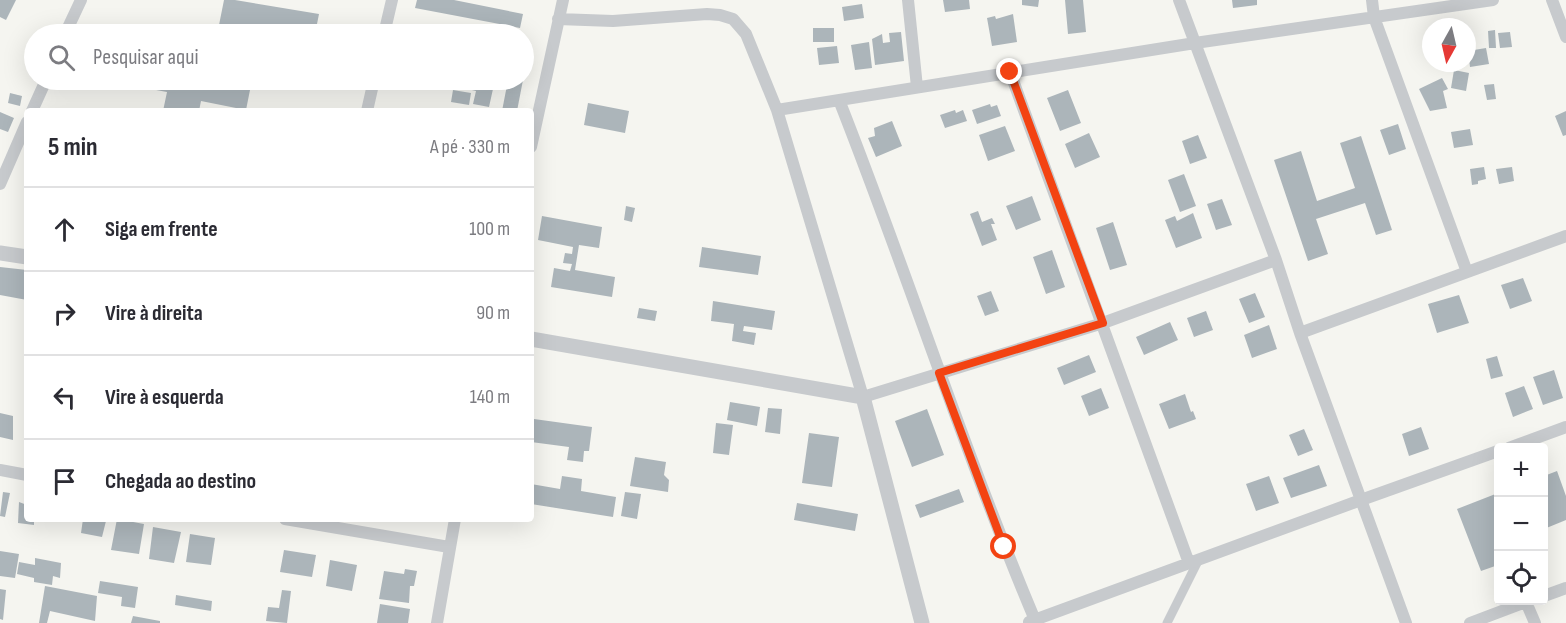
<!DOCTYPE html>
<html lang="pt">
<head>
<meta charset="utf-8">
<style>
  body { margin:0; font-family:"Sofia Sans Condensed",sans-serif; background:#f7f7f7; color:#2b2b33 }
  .controls { position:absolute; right:18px; bottom:18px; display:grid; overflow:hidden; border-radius:6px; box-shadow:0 6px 24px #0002 }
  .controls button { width:54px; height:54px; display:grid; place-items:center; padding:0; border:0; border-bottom:2px solid #e1e1e2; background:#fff; color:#2b2b33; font:30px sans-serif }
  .compass { position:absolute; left:1422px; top:18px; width:54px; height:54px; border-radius:50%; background:#fff; box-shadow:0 6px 24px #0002; rotate:188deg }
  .stop { position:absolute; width:18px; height:18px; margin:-14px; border:4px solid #f34312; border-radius:50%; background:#fff }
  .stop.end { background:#f34312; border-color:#fff; box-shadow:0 2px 6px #0008 }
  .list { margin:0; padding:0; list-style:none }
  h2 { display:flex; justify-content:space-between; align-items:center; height:78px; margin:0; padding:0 24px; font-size:26px }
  h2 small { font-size:20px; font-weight:400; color:#7c7c81 }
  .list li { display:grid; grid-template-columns:39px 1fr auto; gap:18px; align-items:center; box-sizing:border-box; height:84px; padding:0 24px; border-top:2px solid #e1e1e2 }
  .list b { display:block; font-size:22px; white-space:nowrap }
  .list em { font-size:20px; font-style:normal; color:#7c7c81 }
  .icon { flex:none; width:33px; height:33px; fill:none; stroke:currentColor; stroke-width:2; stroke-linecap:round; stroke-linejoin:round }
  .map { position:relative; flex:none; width:1566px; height:623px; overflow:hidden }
  .search { position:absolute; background:#fff; box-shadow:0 6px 24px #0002; left:24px; top:24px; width:510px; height:66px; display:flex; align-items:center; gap:15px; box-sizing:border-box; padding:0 21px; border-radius:33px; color:#7c7c81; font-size:22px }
  .panel { position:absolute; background:#fff; box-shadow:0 6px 24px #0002; left:24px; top:108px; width:510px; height:414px; border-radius:6px }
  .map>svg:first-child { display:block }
</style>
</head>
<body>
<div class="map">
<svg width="1566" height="623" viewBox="0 0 1566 623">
  <rect width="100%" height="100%" fill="#f5f5f0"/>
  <!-- building -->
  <path fill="#acb5ba" d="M0,0H16L6,20L0,17Z
    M224,0H235L319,14L315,34H235L223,32V27L219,25Z
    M417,0H454L523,14L520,28L415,8Z
    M943,0H969L970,9L945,12Z
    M1022,0H1039L1038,7L1022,5Z
    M1065,0H1083L1086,32L1068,34Z
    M1232,0H1257V5L1233,8Z
    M862,4L864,18L844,21L842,7Z
    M1013,14L1017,42L992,46L987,18L995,16L996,19Z
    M813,28H834V42H813Z
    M1495,30L1496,48H1489L1488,31Z
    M901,32L904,61L875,65L872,39L882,34L883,43L890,42L889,33Z
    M1510,32L1512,47L1500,48L1498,33Z
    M869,42L872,68L855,70L851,45Z
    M837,46L839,63L819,65L817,48Z
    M1486,48L1489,64L1470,67L1468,51Z
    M1454,70L1469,73L1466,91L1451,88Z
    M1442,78L1448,89L1443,91L1447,108L1430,111L1419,89Z
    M119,80H252L246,110L201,101L199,111H163L167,92L118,83Z
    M434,80H448L447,89L432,86Z
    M452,80H495L489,107L473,104L476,91L451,85Z
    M508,80H523L517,111H502Z
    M1494,84L1496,99L1487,100L1484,85Z
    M453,90L471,93L469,105L451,102Z
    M1068,90L1081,123L1060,131L1047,98Z
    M10,93L22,96L20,106L8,103Z
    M588,103L629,111L625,133L584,125Z
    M990,104L991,107L997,105L1001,116L977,124L972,110Z
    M955,110L956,113L963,110L967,121L945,128L940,115Z
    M1566,111V135L1563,136L1555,116Z
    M0,112L14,118L8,132L0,129Z
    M892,121L902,146L876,157L868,138L875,136L874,128Z
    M1398,124L1406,149L1389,155L1380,130Z
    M1005,126L1015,151L988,161L979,135Z
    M1470,129L1473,145L1454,148L1451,132Z
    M1089,133L1100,157L1075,168L1065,144Z
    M1198,135L1207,158L1190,164L1182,141Z
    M1361,136L1392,230L1376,235L1365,203L1316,219L1328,254L1308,261L1274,160L1301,151L1317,201L1355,188L1340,143Z
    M1484,167L1486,179L1478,181V184L1472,185L1470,169Z
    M1512,167L1514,181L1499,184L1496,169Z
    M1184,174L1196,206L1180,212L1168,180Z
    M1032,196L1041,220L1016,230L1006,206Z
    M1222,199L1232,225L1216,230L1207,204Z
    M626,206L635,208L632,222L624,220Z
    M978,211L982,222L992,218L995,224H991L997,240L982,246L970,214Z
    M1193,213L1202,238L1176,248L1165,220L1175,216L1177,221Z
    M542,216L602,227L599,248L579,245L575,270L615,277L612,297L551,287L554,268L570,271L572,264L563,263L565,253L572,254L573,247L538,240Z
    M1113,222L1127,265L1110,270L1096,228Z
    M702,247L761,256L758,275L699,267Z
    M1052,250L1065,287L1046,294L1033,257Z
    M0,267L27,270V300L0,295Z
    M1523,278L1532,301L1510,309L1501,285Z
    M991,291L999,311L985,316L977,296Z
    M1255,293L1265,317L1249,323L1239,299Z
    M1459,295L1469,323L1437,333L1428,304Z
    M713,301L775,311L772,330L744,326L743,331L756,333L754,345L732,341L734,324L711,321Z
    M639,308L657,311L655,321L637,318Z
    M1206,311L1213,330L1194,337L1187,318Z
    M1170,322L1178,340L1144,355L1136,337Z
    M1269,325L1277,349L1252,358L1244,335Z
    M1089,355L1096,372L1064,385L1057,368Z
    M1497,356L1503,376L1491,379L1486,359Z
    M1554,370L1563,398L1543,405L1533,377Z
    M1524,386L1533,409L1513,417L1505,393Z
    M1101,388L1109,408L1089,416L1081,396Z
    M1185,394L1191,412L1193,411L1196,419L1169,429L1159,404Z
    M730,402L760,407L757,426L727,420Z
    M768,408L782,409L780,434L765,432Z
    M927,409L944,455L912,467L895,421Z
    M0,413L13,416V440L0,437Z
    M534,419L592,427L589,451H584L583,462L567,460L569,447L531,442Z
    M716,423L733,425L729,455L713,453Z
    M1421,427L1429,449L1409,456L1402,434Z
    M1304,429L1313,450L1298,456L1289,435Z
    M809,433L839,437L832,487L802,483Z
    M635,457L666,462L664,475L669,480L668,492L630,486Z
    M1319,465L1327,486L1291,498L1283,478Z
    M1557,471L1566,496V520L1544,529V476Z
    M562,476L582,479L581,491L616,497L613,517L531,504V484L560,489Z
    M1269,476L1279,503L1256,511L1246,484Z
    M959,489L964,502L920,518L915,505Z
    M3,492L10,493L5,517L0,516Z
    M625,492L641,494L637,519L621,516Z
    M1498,493V565L1481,571L1457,509Z
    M19,502L27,505V519H34V525L18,523Z
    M797,503L858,514L855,531L794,520Z
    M83,519L106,521L102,537L81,533Z
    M117,519L144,524L139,554L111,550Z
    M153,527L181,532L174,563L149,559Z
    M190,534L215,538L211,565L186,562Z
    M284,550L316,555L312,577L280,572Z
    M0,551L19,554L15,578L0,576Z
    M35,558L61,563L60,578L53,576L52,585L34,582V578L17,574L19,562L35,565Z
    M330,560L357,565L352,591L326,586Z
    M405,569L417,571L414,586H410L409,603L379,599L384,571L404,574Z
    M100,581L138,587L135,608L121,606L122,597L98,593Z
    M45,586L97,596L95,621L50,611L47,623H39Z
    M0,589L6,590L3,620L0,619Z
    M282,590L291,591L287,623L266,621L268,607L279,608Z
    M176,595L212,601L211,611L175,605Z
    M380,604L410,609L408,623H377Z
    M133,616L160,621V623H131Z"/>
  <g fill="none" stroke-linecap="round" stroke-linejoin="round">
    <!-- pedestrian -->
    <path stroke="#c7cacd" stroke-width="9" d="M1167,623L1199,559"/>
    <!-- minor -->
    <path stroke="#c7cacd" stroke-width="12" d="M908,0L917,87
      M1179,0L1276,260L1300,333L1406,623
      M1372,0L1374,17L1467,272
      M1552,0L1566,37
      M558,19L613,21L707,14L720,15L733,19L746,34L777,110L863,397L1103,323L1276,260
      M65,34L81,0
      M384,34L392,0
      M1010,72L1189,563
      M839,100C907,272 963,449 1035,620
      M777,110L1195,43L1493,0
      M32,111L46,80
      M367,111L374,80
      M531,147L563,0
      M0,184L27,122
      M1300,333L1566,236
      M1509,448L1566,427
      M0,470L27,475
      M285,519L449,547
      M1544,596L1566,588
      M1526,602L1535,623
      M1029,622L1361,500L1498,451
      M437,623L455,519
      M1470,623L1531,600"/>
    <!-- tertiary -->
    <path stroke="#c7cacd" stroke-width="15" d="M0,253L27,257
      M531,339L863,397L922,623"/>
  </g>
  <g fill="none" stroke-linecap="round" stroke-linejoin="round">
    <!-- route -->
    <path stroke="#f34312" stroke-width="8" d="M1004,547L939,373L1103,323L1010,72"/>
  </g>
</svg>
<div class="controls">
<button>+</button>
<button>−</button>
<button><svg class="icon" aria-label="locate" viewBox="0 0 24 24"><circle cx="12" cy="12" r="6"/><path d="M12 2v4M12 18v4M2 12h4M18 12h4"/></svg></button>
</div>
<svg class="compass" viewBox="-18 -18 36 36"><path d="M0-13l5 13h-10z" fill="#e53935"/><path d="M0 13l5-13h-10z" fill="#7c7c81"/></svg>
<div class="stop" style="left:1004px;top:547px"></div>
<div class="stop end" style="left:1010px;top:72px"></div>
<div class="search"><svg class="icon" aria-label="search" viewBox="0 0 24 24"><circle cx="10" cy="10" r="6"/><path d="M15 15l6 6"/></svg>Pesquisar aqui</div>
<section class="panel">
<h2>5 min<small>A pé · 330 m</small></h2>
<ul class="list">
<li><svg class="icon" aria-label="ahead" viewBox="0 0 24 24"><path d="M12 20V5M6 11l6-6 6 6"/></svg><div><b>Siga em frente</b></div><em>100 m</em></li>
<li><svg class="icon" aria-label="right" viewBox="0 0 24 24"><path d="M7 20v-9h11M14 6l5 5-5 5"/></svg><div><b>Vire à direita</b></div><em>90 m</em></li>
<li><svg class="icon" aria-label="left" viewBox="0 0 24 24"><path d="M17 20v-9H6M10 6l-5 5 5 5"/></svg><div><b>Vire à esquerda</b></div><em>140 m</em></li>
<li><svg class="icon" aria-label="arrive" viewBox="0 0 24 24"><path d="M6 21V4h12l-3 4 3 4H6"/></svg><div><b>Chegada ao destino</b></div></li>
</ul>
</section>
</div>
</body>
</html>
